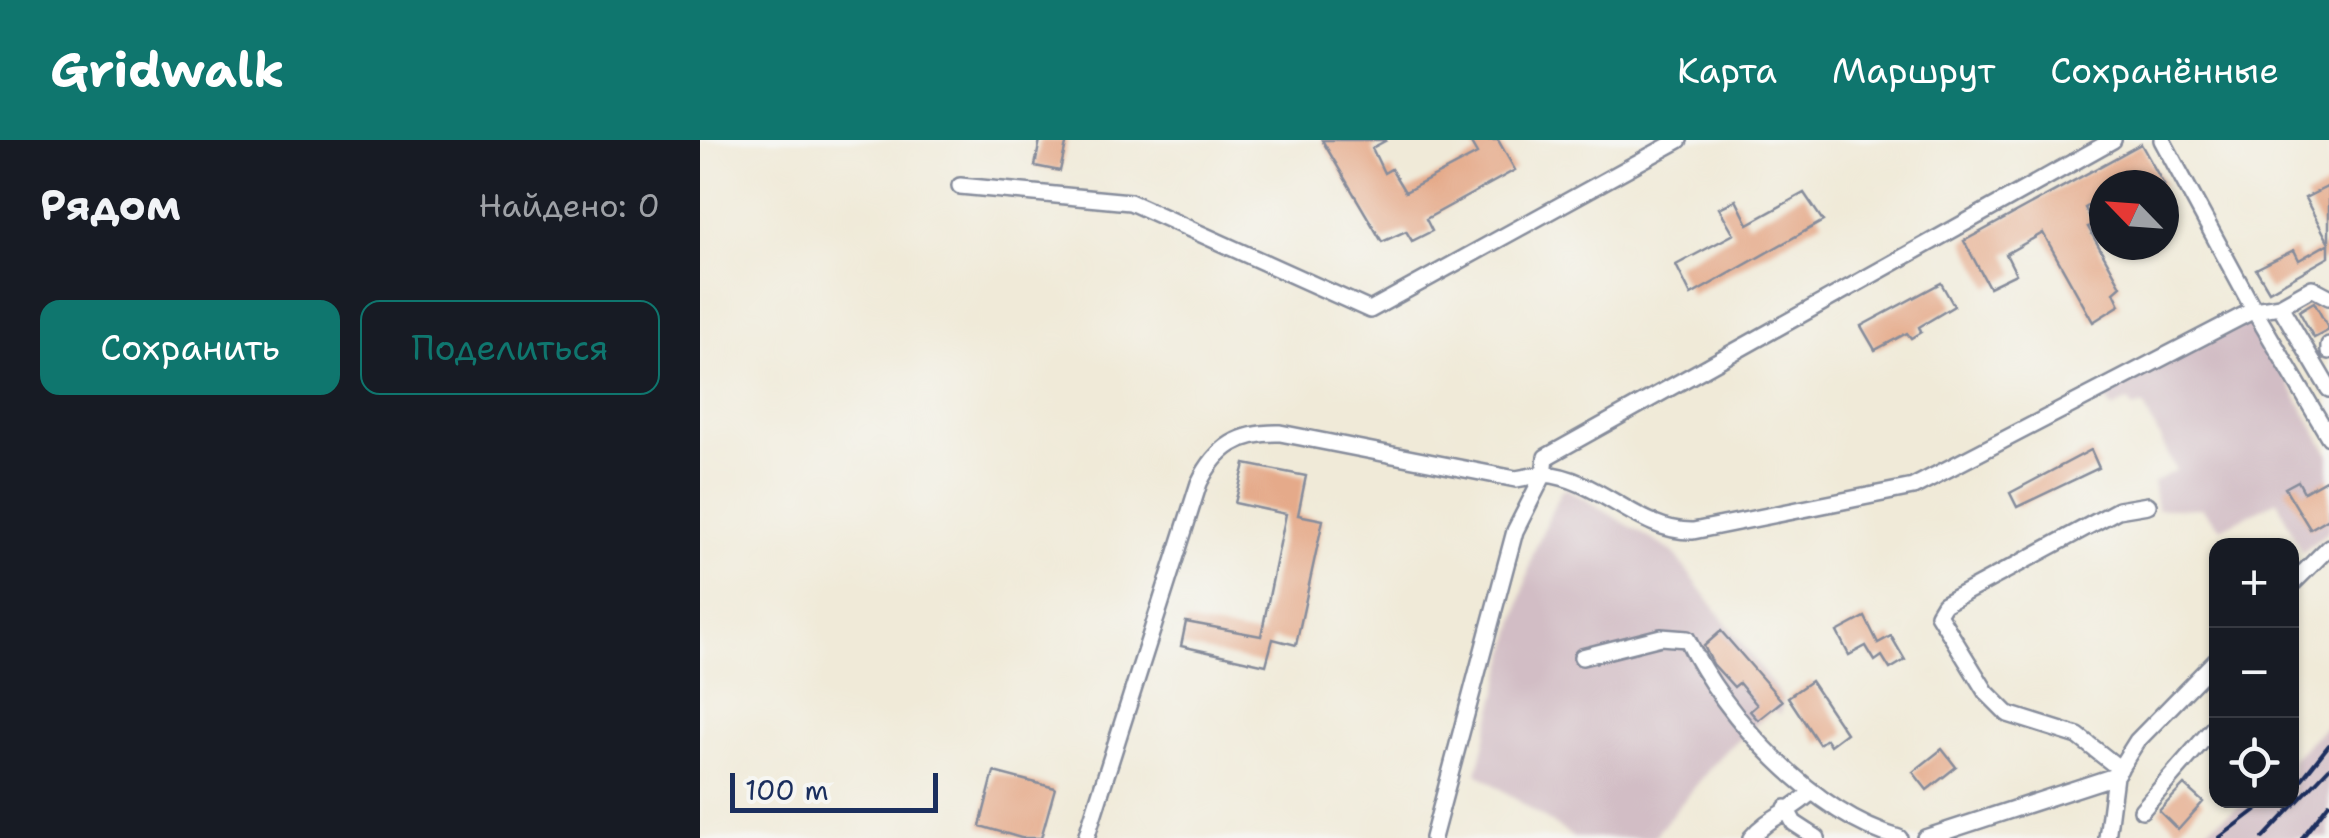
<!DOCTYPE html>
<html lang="ru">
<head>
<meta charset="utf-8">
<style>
  body { margin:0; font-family:"Shantell Sans",sans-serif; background:#242831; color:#f1f3f6 }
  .controls { position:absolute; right:30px; bottom:30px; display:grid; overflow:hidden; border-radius:20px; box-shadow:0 2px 8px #0004 }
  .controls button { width:90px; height:90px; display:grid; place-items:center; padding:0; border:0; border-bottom:2px solid #363941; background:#171b24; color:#f1f3f6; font:50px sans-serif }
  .compass { position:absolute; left:1389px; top:30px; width:90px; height:90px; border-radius:50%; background:#171b24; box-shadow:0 2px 8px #0004; rotate:295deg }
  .scale { position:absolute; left:30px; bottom:25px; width:208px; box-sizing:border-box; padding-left:10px; border:5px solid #1b2f5e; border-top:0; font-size:28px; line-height:35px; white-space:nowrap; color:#1b2f5e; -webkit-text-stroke:8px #f6f6f2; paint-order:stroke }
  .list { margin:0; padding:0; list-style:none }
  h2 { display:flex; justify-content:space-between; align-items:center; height:130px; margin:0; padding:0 40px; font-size:42px }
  h2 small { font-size:32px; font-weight:400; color:#9ea1a6 }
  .actions { display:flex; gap:20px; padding:30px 40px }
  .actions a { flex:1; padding:22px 0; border:2px solid #0f766e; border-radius:20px; text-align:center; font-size:35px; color:#0f766e }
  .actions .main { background:#0f766e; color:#fff }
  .icon { flex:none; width:55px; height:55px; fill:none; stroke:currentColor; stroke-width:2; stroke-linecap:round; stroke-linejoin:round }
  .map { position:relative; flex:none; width:1629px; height:698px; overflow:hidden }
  header { display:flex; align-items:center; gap:60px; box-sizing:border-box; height:140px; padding:0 50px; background:#0f766e; color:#fff }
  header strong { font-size:48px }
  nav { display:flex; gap:55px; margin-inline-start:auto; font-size:35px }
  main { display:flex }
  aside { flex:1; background:#171b24 }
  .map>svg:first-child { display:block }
</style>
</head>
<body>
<header>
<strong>Gridwalk</strong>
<nav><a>Карта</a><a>Маршрут</a><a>Сохранённые</a></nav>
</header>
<main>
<aside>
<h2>Рядом<small>Найдено: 0</small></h2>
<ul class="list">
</ul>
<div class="actions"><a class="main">Сохранить</a><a>Поделиться</a></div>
</aside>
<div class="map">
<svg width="1629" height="698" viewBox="0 0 1629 698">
  <rect width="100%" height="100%" fill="#f6f6f2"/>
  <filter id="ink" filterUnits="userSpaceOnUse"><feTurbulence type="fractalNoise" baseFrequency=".01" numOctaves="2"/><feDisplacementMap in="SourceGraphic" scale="20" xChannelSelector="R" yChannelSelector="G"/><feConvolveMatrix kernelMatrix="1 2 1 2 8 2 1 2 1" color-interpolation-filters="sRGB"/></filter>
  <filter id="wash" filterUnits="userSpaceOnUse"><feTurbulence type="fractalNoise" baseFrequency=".0048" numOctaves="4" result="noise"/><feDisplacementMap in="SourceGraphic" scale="40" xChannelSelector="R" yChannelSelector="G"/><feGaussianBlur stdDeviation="2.25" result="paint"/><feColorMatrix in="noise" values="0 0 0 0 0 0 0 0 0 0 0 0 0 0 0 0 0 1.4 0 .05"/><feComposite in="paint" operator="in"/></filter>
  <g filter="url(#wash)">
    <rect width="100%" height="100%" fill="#f0ead8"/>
    <!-- industrial -->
    <path fill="#d2bdc5" d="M1552,179L1629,314V390L1602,413L1577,360L1521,388L1501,368L1457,369L1453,342L1476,330L1443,265L1433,269L1429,261L1412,269L1403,256Z
      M866,348L973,412L1083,559L1081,574L1073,570L1021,615L953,698H874L777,633L833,413L860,352Z
      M1629,583V698H1493L1547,661L1592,660V619Z"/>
    <g id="blocks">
      <!-- building -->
      <path fill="#e5aa8a" d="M340,0H367L360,31L335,26Z
        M622,0H687L672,8L684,33L691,29L705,52L777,14L769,0H798L815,30L726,79L732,91L712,101L706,91L682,102Z
        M1441,4L1464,45H1404V57L1385,68L1394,85L1388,87L1421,146L1414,152L1420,165L1393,182L1343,93L1306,114L1316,134L1289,147L1264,101Z
        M1629,46V117L1569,151L1556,129L1594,110L1599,120L1629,103L1605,58Z
        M1104,53L1123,81L991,155L976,125L1034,94L1019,68L1036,60L1048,84Z
        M1241,143L1254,166L1219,187L1221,192L1211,198L1207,193L1175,210L1161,186Z
        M1614,162L1629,190L1614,198L1599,171Z
        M1391,310L1399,328L1317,367L1310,353Z
        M545,324L606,336L598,375L623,380L596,505L573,499L566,525L481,506L486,482L561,496L586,374L535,363Z
        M1629,338V378L1610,389L1585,348L1598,341L1604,352Z
        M1165,477L1178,503L1191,496L1205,520L1190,529L1182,516L1175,521L1166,506L1149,515L1137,492Z
        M1021,491L1082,561L1058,580L1050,571L1057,565L1039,543L1034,547L1013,524L1004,506Z
        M1111,541L1146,593L1130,605L1126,599L1119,604L1088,557Z
        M1242,609L1256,627L1227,650L1213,632Z
        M294,632L355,648L341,698H321L280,686Z
        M1484,645L1503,662L1478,690L1459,671Z"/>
    </g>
  </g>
  <g filter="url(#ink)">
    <use href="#blocks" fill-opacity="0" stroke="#868c9b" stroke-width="2.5"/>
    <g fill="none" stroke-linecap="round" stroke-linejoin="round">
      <defs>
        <path id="minor" d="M260,46L430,62L670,170L979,0
          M1629,157L1612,148L1580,166L1629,249
          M1580,166L1554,170L1629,297
          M1629,205V211
          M1592,444L1629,407
          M882,517L961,497L987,499C1025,578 1114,674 1199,698
          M1420,629L1378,596L1308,574L1286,552L1238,474L1244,464L1418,370L1448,365
          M1086,668L1094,683L1117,698
          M1442,670L1516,585
          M386,698L499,343C517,306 540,292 580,293L816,339L844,334L846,317L1413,0
          M733,698L815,391L844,334C899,338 938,392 993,391L1213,347L1554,170L1462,0
          M1051,698C1069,676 1094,671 1112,651
          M1225,698L1415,636
          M1407,698L1415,636L1437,601L1516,520"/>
      </defs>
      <!-- minor casing -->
      <use href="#minor" stroke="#868c9b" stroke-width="20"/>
      <!-- minor -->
      <use href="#minor" stroke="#fff" stroke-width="15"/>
      <!-- rail -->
      <path stroke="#1b2f5e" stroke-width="4" d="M1602,639L1629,605
        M1519,698L1569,660
        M1563,698L1629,628
        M1602,698L1629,663"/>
    </g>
  </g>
</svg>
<div class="controls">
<button>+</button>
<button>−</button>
<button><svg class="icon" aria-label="locate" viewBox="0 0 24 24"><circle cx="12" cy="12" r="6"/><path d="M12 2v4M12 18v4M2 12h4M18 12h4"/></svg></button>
</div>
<svg class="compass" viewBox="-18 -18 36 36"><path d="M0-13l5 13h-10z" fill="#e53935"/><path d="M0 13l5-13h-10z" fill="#9ea1a6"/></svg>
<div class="scale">100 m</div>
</div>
</main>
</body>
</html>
